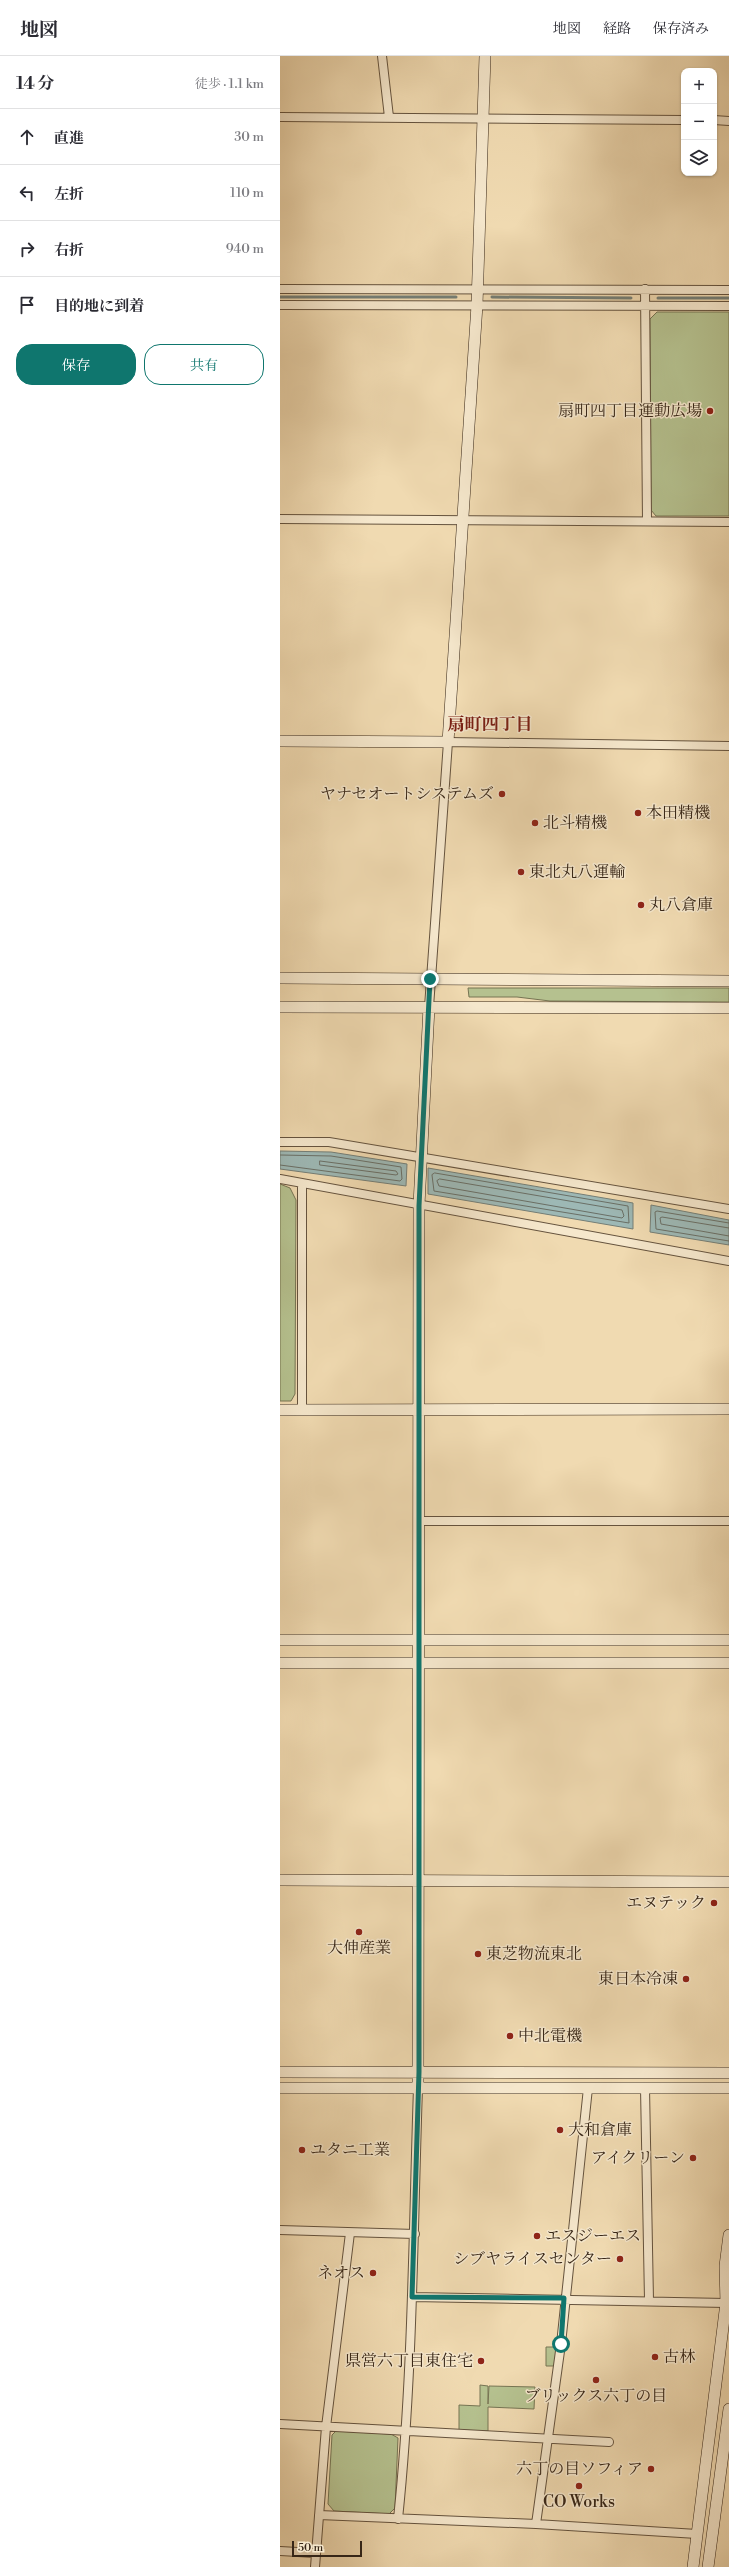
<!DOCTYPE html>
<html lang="ja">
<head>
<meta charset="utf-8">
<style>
  body { margin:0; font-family:"Libre Bodoni","Noto Serif JP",serif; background:#f7f7f7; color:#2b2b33 }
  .controls { position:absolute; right:12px; top:12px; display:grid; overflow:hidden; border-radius:8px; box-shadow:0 1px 3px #0004 }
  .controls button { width:36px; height:36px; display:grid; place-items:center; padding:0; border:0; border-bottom:1px solid #e1e1e2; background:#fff; color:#2b2b33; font:20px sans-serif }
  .scale { position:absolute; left:12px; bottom:10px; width:70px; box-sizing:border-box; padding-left:4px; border:2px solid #372617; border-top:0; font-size:11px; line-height:14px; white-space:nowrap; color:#372617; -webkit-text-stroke:3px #f5e7cc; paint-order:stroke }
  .stop { position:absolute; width:12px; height:12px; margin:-9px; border:3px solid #0f766e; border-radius:50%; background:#fff }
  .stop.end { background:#0f766e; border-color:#fff; box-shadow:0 1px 4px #0008 }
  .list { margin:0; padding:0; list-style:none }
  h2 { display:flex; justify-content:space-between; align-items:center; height:52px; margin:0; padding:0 16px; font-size:17px }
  h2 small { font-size:13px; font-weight:400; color:#7c7c81 }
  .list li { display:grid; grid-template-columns:26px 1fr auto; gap:12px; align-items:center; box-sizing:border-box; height:56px; padding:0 16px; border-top:1px solid #e1e1e2 }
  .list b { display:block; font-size:15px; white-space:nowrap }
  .list em { font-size:13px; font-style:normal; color:#7c7c81 }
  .actions { display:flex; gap:8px; padding:12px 16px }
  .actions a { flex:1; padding:9px 0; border:1px solid #0f766e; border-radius:16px; text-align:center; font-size:14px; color:#0f766e }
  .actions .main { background:#0f766e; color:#fff }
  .icon { flex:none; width:22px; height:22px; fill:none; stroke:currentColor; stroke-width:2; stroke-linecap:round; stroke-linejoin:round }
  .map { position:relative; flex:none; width:449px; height:2511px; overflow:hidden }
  header { display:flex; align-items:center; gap:24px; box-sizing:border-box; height:56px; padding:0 20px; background:#fff; border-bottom:1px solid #e1e1e2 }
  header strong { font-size:19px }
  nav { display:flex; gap:22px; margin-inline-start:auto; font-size:14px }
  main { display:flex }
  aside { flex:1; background:#fff }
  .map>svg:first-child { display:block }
</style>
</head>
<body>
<header>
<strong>地図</strong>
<nav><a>地図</a><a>経路</a><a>保存済み</a></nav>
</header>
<main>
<aside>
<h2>14 分<small>徒歩 · 1.1 km</small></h2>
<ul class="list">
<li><svg class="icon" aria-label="ahead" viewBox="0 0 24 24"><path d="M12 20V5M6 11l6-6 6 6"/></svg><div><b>直進</b></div><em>30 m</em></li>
<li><svg class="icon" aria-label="left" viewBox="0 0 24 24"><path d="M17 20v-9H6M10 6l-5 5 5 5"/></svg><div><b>左折</b></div><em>110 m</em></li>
<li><svg class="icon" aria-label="right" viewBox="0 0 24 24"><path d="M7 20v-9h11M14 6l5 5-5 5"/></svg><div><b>右折</b></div><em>940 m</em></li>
<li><svg class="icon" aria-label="arrive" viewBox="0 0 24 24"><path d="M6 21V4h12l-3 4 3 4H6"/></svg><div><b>目的地に到着</b></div></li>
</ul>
<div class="actions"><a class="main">保存</a><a>共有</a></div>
</aside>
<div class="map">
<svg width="449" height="2511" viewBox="0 0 449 2511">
  <rect width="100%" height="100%" fill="#f0dab1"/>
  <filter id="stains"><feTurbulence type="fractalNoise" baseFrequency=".005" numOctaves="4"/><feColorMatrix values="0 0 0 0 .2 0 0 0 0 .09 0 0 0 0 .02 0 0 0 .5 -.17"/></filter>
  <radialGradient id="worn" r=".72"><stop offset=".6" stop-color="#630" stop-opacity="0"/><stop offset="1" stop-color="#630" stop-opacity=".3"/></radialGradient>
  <!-- green -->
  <path fill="#b5c18f" stroke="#767453" d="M377,256H449V460H376L371,454L370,263Z
    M188,932H449V946L270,945L237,941H189Z
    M0,1128L10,1132L16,1144L15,1338L11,1345H0Z
    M266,2291H276V2308L273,2310H266Z
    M200,2329L208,2330V2348L209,2330L255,2331L254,2353L208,2351V2375L179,2374V2349L200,2350Z
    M56,2375L111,2378L118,2382L115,2452L109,2458L54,2455L48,2448L52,2379Z"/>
  <!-- water -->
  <path fill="#9db8b5" stroke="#747e76" d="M0,1095L51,1096L127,1108L126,1130L0,1113Z
    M148,1112L353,1147V1173L148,1138Z
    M371,1149L449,1164V1189L370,1176Z"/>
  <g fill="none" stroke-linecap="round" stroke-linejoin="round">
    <!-- shore -->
    <path stroke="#6a6f66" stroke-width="1" d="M0,1099L51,1100L121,1111L122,1123L120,1125L0,1109
      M40,1105L116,1115L118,1118L116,1119L40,1109Z
      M155,1117L348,1150L349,1167L154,1135L152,1119Z
      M160,1123L342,1154L344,1160L342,1162L159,1130L157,1125Z
      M449,1167L377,1155L375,1156L376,1173L449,1185
      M449,1172L382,1161L380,1162L381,1168L449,1180"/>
    <!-- stream -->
    <path stroke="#747e76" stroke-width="3" d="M0,241H176
      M212,241L351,242
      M378,242H449"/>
    <defs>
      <path id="street" d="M102,0L109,61
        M0,61L404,64
        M434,64L449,65
        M0,233L449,234
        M365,233L367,465
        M0,249L449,250
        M0,463L449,466
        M149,951L168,686L449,690
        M0,1086H49L449,1153
        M0,1123L449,1205
        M22,1354V1128
        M139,1465H449
        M365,2032L369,2244
        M0,2174L135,2178
        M132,2241L446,2247
        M0,2368L329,2386
        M39,2459L256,2468L417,2478
        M118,2463C133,2320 133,2176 138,2032
        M256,2468L281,2288L308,2032
        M0,2495L35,2497
        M35,2511L46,2371L70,2177"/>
      <path id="secondary" d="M0,685L168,686L197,249L205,0
        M0,922L449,925
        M0,951L449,952
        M0,1354L449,1353
        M0,1584H449
        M0,1607H449
        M0,1824L449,1826
        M0,2016L449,2017
        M0,2032H449
        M138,2032L139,1149L149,951
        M413,2511L446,2247L445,2210L449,2179
        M428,2511L449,2353"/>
    </defs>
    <!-- street casing -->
    <use href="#street" stroke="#65533e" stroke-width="10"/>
    <!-- secondary casing -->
    <use href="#secondary" stroke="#372617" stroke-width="12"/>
    <!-- street -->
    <use href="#street" stroke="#f5e7cc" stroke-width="8"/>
    <!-- secondary -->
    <use href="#secondary" stroke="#f5e7cc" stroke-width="11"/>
  </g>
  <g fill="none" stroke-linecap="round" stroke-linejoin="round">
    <!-- route -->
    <path stroke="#0f766e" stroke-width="5" d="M150,923L139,1150V2016L132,2241L284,2242L281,2288"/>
  </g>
  <!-- markers -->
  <g fill="#8f2418" stroke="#f5e7cc" stroke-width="1.5">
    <circle cx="430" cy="355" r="4"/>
    <circle cx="222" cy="738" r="4"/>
    <circle cx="358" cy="757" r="4"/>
    <circle cx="255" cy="767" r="4"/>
    <circle cx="241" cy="816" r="4"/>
    <circle cx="361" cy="849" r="4"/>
    <circle cx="434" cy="1847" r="4"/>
    <circle cx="79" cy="1876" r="4"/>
    <circle cx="198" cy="1898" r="4"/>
    <circle cx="406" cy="1923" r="4"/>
    <circle cx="230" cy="1980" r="4"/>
    <circle cx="280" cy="2074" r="4"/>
    <circle cx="22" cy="2094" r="4"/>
    <circle cx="413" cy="2102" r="4"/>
    <circle cx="257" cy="2180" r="4"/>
    <circle cx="340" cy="2203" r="4"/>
    <circle cx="93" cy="2217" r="4"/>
    <circle cx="375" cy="2301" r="4"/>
    <circle cx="201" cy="2305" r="4"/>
    <circle cx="316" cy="2324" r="4"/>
    <circle cx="371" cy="2413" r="4"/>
    <circle cx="299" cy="2430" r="4"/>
  </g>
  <g text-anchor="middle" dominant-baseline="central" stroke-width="3" stroke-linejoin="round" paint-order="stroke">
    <!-- poi labels -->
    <g font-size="16" fill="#372617" stroke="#f5e7cc" text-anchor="start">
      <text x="422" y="355" text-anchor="end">扇町四丁目運動広場</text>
      <text x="214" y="738" text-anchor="end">ヤナセオートシステムズ</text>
      <text x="366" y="757">本田精機</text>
      <text x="263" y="767">北斗精機</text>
      <text x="249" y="816">東北丸八運輸</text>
      <text x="369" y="849">丸八倉庫</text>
      <text x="426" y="1847" text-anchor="end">エヌテック</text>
      <text x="79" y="1892" text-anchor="middle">大伸産業</text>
      <text x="206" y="1898">東芝物流東北</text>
      <text x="398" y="1923" text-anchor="end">東日本冷凍</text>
      <text x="238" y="1980">中北電機</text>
      <text x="288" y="2074">大和倉庫</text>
      <text x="30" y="2094">ユタニ工業</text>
      <text x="405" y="2102" text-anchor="end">アイクリーン</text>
      <text x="265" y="2180">エスジーエス</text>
      <text x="332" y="2203" text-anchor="end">シブヤライスセンター</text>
      <text x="85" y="2217" text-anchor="end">ネオス</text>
      <text x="383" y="2301">古林</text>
      <text x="193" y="2305" text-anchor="end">県営六丁目東住宅</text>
      <text x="316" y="2340" text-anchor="middle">ブリックス六丁の目</text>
      <text x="363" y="2413" text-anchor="end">六丁の目ソフィア</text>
      <text x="299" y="2446" text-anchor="middle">CO Works</text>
    </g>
    <!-- neighbourhood labels -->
    <g font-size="17" font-weight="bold" fill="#7a1f14" stroke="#f5e7cc">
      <text x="210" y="669">扇町四丁目</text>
    </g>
  </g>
  <rect width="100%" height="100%" filter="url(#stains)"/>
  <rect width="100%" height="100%" fill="url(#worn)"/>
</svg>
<div class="controls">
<button>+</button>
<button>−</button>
<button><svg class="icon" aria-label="layers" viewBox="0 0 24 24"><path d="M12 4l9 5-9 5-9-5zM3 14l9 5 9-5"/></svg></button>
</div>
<div class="scale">50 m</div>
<div class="stop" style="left:281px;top:2288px"></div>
<div class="stop end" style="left:150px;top:923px"></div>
</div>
</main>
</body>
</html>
